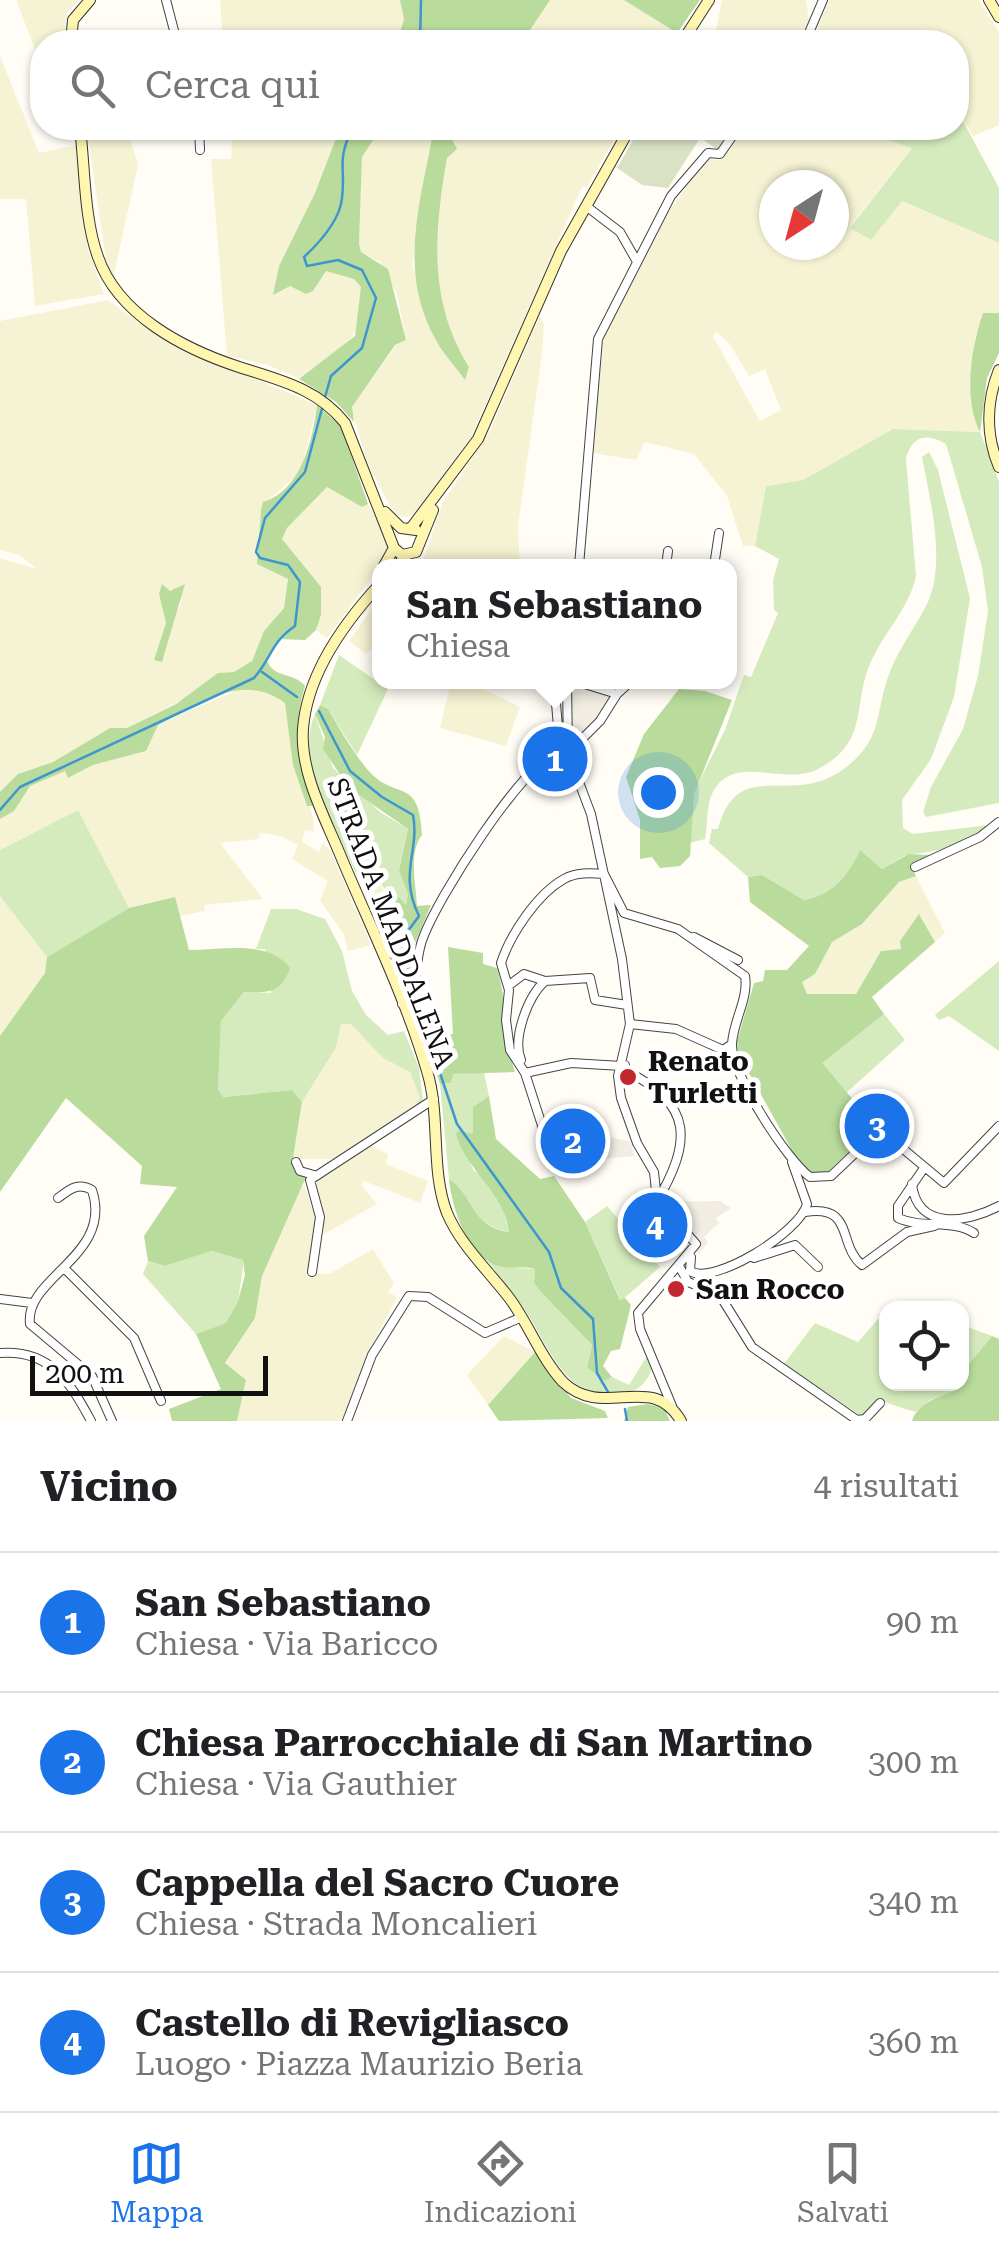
<!DOCTYPE html>
<html lang="it">
<head>
<meta charset="utf-8">
<style>
  body { margin:0; font-family:"Roboto Serif",serif; background:#f6f6f6; color:#202124 }
  .controls { position:absolute; right:30px; bottom:30px; display:grid; overflow:hidden; border-radius:20px; box-shadow:0 2px 8px #0004 }
  .controls button { width:90px; height:90px; display:grid; place-items:center; padding:0; border:0; border-bottom:2px solid #e0e0e0; background:#fff; color:#202124; font:50px sans-serif }
  .compass { position:absolute; left:759px; top:170px; width:90px; height:90px; border-radius:50%; background:#fff; box-shadow:0 2px 8px #0004; rotate:216deg }
  .scale { position:absolute; left:30px; bottom:25px; width:238px; box-sizing:border-box; padding-left:10px; border:5px solid #111; border-top:0; font-size:28px; line-height:35px; white-space:nowrap; color:#111; -webkit-text-stroke:8px #fff; paint-order:stroke }
  .you { position:absolute; left:658px; top:792px; width:35px; height:35px; margin:-25px; border:8px solid #fff; border-radius:50%; background:#1a73e8; box-shadow:0 0 0 15px #1a73e833 }
  .badge { display:grid; place-items:center; width:65px; height:65px; border-radius:50%; background:#1a73e8; color:#fff; font-size:32px; font-weight:700 }
  .pin { position:absolute; translate:-50% -50%; border:5px solid #fff; box-shadow:0 2px 10px #0006 }
  .popup { position:absolute; left:372px; top:559px; width:365px; height:130px; box-sizing:border-box; display:grid; place-content:center; border-radius:20px; background:#fff; filter:drop-shadow(0 2px 8px #0005); font-size:32px; white-space:nowrap; color:#757577 }
  .popup b { font-size:38px; color:#202124 }
  .popup::after { content:''; position:absolute; left:50%; top:100%; margin-left:-20px; border:20px solid transparent; border-top-color:#fff }
  .list { margin:0; padding:0; list-style:none }
  h2 { display:flex; justify-content:space-between; align-items:center; height:130px; margin:0; padding:0 40px; font-size:42px }
  h2 small { font-size:32px; font-weight:400; color:#757577 }
  .list li { display:grid; grid-template-columns:65px 1fr auto; gap:30px; align-items:center; box-sizing:border-box; height:140px; padding:0 40px; border-top:2px solid #e0e0e0 }
  .list b { display:block; font-size:38px; white-space:nowrap }
  .list p { margin:0; font-size:32px; white-space:nowrap; color:#757577 }
  .list em { font-size:32px; font-style:normal; color:#757577 }
  .icon { flex:none; width:55px; height:55px; fill:none; stroke:currentColor; stroke-width:2; stroke-linecap:round; stroke-linejoin:round }
  .map { position:relative; flex:none; width:999px; height:1421px; overflow:hidden }
  .search { position:absolute; background:#fff; box-shadow:0 2px 8px #0004; left:30px; right:30px; top:30px; height:110px; display:flex; align-items:center; gap:25px; box-sizing:border-box; padding:0 35px; border-radius:40px; color:#757577; font-size:38px }
  .sheet { height:690px; background:#fff }
  nav { display:flex; justify-content:space-around; align-items:center; box-sizing:border-box; height:140px; border-top:2px solid #e0e0e0; background:#fff; font-size:28px; color:#757577 }
  nav a { display:grid; justify-items:center; gap:5px }
  nav .on { color:#1a73e8 }
  .map>svg:first-child { display:block }
</style>
</head>
<body>
<div class="map">
<svg width="999" height="1421" viewBox="0 0 999 1421">
  <rect width="100%" height="100%" fill="#fffdf5"/>
  <!-- farmland -->
  <path fill="#f6f3d4" fill-rule="evenodd" d="M16,0H80L67,12L64,42H42V67Z
    M220,0H400L404,19L397,42H223Z
    M550,0H624L677,33L671,42H514L530,30Z
    M722,0H806L809,20L797,42H727L716,30Z
    M829,0H979L999,32V125L973,136L957,110L956,42H812Z
    M0,56L39,153L76,145L88,249L104,294L35,306L26,199H0Z
    M96,128H127L138,165L113,278L106,260L87,131Z
    M233,128H340L315,193L279,266L274,294L289,286L315,283L326,271L354,279L362,287L360,322L347,345L299,379L268,365L227,356L211,159H231Z
    M381,128H434L412,266L465,380L469,367L456,346L437,288L434,250L441,195L447,158L453,153L446,128H469L463,141L481,128H621L587,187H582L471,437L414,514L405,517L395,514L368,465L351,408L396,345L406,340L397,294L380,262L361,252L359,244L362,157Z
    M744,128H850L912,147L850,227L871,240L901,201L999,243V313H983L975,337L971,401L980,432L893,429L803,480L766,486L755,546H743L727,496L694,454L645,442L636,460L592,453L605,327L667,214L706,159L721,160ZM774,185H834V245H774ZM716,332L729,343L749,376L765,369L781,410L760,421L713,336Z
    M108,300L163,339L317,405L303,463L295,477L268,500L258,551L264,565L288,579L284,608L264,631L252,661L234,672L218,673L199,691L127,728L98,735L53,762L18,774L0,792V558L37,569L19,555L0,550V321ZM183,587L180,606L154,660L166,623L159,594Z
    M540,316L544,324L542,354L518,526L520,566H421L443,502L489,433Z
    M327,487L362,507L368,504L387,536V548L374,574L327,638L316,630L321,615L282,539L287,528Z
    M373,607L380,642L366,654L349,641Z
    M451,682H478L477,686L520,707L506,746L440,728Z
    M244,687L262,688L285,703L313,819L314,832L305,830L302,842L319,852L323,843L330,850L371,945L348,951L344,935L320,900L328,881L292,859L298,845L280,836L260,833L258,839L220,843L263,899L204,905L205,911L180,916L174,898L129,908L78,810L0,850V819L10,813L30,786L65,770L69,778L93,765L146,751L157,725Z
    M371,869L394,908L388,951L357,876Z
    M916,876L945,933L935,942L920,915L901,949L881,951L856,994H807L801,981L815,974L832,941L899,882Z
    M0,896L47,957L45,973L0,1036Z
    M341,1024H352L383,1058L410,1072L420,1098L414,1108L333,1159H300L292,1164L302,1102L336,1049Z
    M369,1145L388,1154L386,1164L428,1181L420,1203L364,1181L361,1185L377,1204L324,1234L315,1182Z
    M304,1185L316,1218L310,1273L329,1274L373,1249L394,1283L388,1292L397,1297L370,1349L355,1397L341,1421H237L246,1380L225,1364L255,1318L262,1276L292,1199Z
    M504,1336L535,1352L488,1405L467,1375Z"/>
  <!-- green -->
  <path fill="#d5ebbd" d="M957,110L999,188V243L902,201L871,240L850,228L912,148L850,128H956Z
    M893,429L980,432L999,482V803L926,817L923,812L931,787L963,729L978,676L988,611L982,567L946,444C927,432 911,436 906,459L916,576C909,609 883,633 870,664C852,706 870,742 818,769C784,787 732,751 712,794C706,807 708,824 705,839L690,843L693,794L725,730L744,675L751,677L778,613L774,610L773,580L779,559L755,546L766,486L803,480Z
    M929,452L938,470L970,598L954,697L931,759L902,800L903,828L913,834L989,825C967,846 940,851 912,854C903,855 892,864 882,869L860,850C848,876 832,895 804,900L762,875L748,877L709,843L712,829H718C739,752 793,812 849,765C883,736 875,714 888,677C897,650 916,627 928,602C946,561 930,499 922,457Z
    M339,655L388,689L357,755L328,709L320,705Z
    M315,714L333,768L380,812L408,829L399,869L408,894L406,905L391,888L386,891L371,869L357,876C338,831 293,763 315,714Z
    M78,810L129,908L47,957L0,896V850Z
    M271,909H296L325,919L342,951L352,991L366,1015L388,1035L404,1031L419,1068L423,1102L414,1108L420,1098L410,1072L383,1058L351,1024H341L336,1048L302,1102L292,1090L222,1097L218,1090L221,1021L244,992L271,993L265,949H256Z
    M999,961V1051L949,1016L939,1020L935,1015Z
    M884,1014L905,1040L845,1094L821,1063Z
    M484,1072L489,1096L473,1107V1135L459,1130L473,1170L486,1179L502,1206L509,1232C468,1225 472,1192 449,1179L440,1084L451,1083L452,1074Z
    M607,1206L660,1267L621,1301L585,1222Z
    M210,1251L244,1260L238,1301L226,1323L196,1334L143,1274L148,1261L165,1266Z
    M486,1259L501,1267L535,1269L534,1283L540,1291L592,1345L587,1366L605,1381L612,1377L629,1385L647,1356L653,1367C645,1385 639,1391 620,1394C569,1404 550,1349 528,1315C515,1295 500,1277 486,1259Z
    M886,1310V1384H952L953,1392L930,1400L915,1412L878,1400L861,1416L784,1364L815,1323L858,1342Z
    M962,1325L992,1336L962,1372Z"/>
  <!-- forest -->
  <path fill="#b9dc9c" d="M400,0H550L530,30L514,42H397L404,19Z
    M624,0H700L677,33Z
    M340,128H381L362,157L359,244L361,252L388,269L406,340L395,345L352,407L354,422L336,402L299,379L355,336L361,287L354,279L326,271L313,291L306,294L290,286L273,295L279,266L315,193Z
    M434,128H446L457,149L447,158C434,233 428,301 469,367L465,380C456,367 444,355 437,342C396,272 421,201 434,128Z
    M983,313H999V353L987,378L980,432C963,399 971,347 983,313Z
    M317,405L341,426L368,504L362,507L327,487L287,528L282,539L321,587V615L316,630L305,640L280,639L267,661C275,679 294,672 305,686C292,728 298,766 313,806H307L293,765L285,703C242,671 199,705 158,725L146,751L93,765L68,778L65,771L30,786L14,811L0,819V792L18,774L53,762L110,728H127L176,704L218,673L234,672L252,661L264,631L284,608L288,579L257,564L261,510L263,502C301,491 313,439 317,405Z
    M162,584L170,591L185,584L162,662L154,660L166,623L159,594Z
    M679,689L705,691L732,700L694,794L690,856L680,866L660,868L652,857L640,859V820L626,777L644,734Z
    M320,705L328,709C340,729 352,751 367,769C396,803 419,774 422,835C408,853 416,884 417,906L431,905L415,943L411,977L406,981L399,980L388,951L394,908L386,891L391,888L406,905L408,894L399,870L408,829L349,788L323,749L325,737L315,714Z
    M860,850L882,869L909,854L930,855L912,866L916,876L899,882L862,924L832,942L815,974L802,982L807,994H856L881,951L901,949L900,941L919,914L935,942L872,997L884,1014L822,1063L871,1121L862,1132L867,1138L830,1174L815,1176L800,1165L738,1053L737,1041L754,983L763,981L765,970H787L809,946L750,902L748,877L762,875L804,900C832,895 848,876 860,850Z
    M175,897L189,950C224,950 267,939 290,968C281,993 269,993 244,992L221,1021L218,1090L223,1097L292,1090L302,1102L292,1164L295,1172L306,1177L262,1276L255,1318L225,1363L246,1380L237,1421H172L169,1409L221,1389L196,1334L226,1323L238,1301L245,1275L243,1260L211,1251L165,1266L148,1261L144,1236L177,1187L140,1184L142,1166L66,1098L0,1192V1036L45,973L47,957L129,908Z
    M448,947L483,953V964L497,968C508,1003 503,1037 515,1072L453,1074L451,1083L440,1084L415,1006L423,1003L436,1036L453,1034Z
    M489,1096L496,1139L540,1179L554,1176L585,1222L620,1300L625,1298L631,1305L620,1349L611,1351L603,1366L612,1377L605,1381L587,1367L592,1345L540,1291L534,1283L535,1269C524,1266 514,1269 502,1267C468,1260 452,1209 449,1179C472,1192 471,1228 509,1232C504,1191 466,1171 456,1134L459,1130L473,1134V1107Z
    M992,1336L999,1339V1421H912C918,1403 936,1398 952,1392V1384H962V1372Z
    M536,1351L571,1398L605,1411L608,1418L499,1421L488,1405Z
    M648,1404L664,1408L670,1421H624L628,1407Z"/>
  <!-- cemetery -->
  <path fill="#d9e3c4" d="M640,128H736L720,151L700,138L668,188L642,185L617,168Z"/>
  <!-- plaza -->
  <path fill="#f1ede2" d="M567,682L617,694L600,721L568,753Z
    M593,1135L630,1141L635,1156L599,1159L592,1154Z
    M720,1201L731,1208L716,1218L719,1223L704,1237L708,1242L699,1254L654,1210L659,1202Z"/>
  <g fill="none" stroke-linecap="round" stroke-linejoin="round">
    <!-- stream -->
    <path stroke="#3f96cf" stroke-width="2.5" d="M420,42L421,0
      M325,397L331,376L362,348L376,298L362,270L338,260L307,266L304,257C319,243 340,220 342,198C346,164 336,165 352,128
      M262,672L297,697
      M319,711L350,771L382,797L413,815C420,851 398,873 419,916L405,935L409,983
      M0,810L20,787L254,678C272,658 270,643 295,626L300,582L288,565L260,558L256,552L265,518L305,472L323,405
      M418,1007L457,1124L549,1252L561,1288L593,1319L597,1373L608,1392
      M625,1409L627,1421"/>
    <defs>
      <path id="street" d="M166,0L177,42
        M805,42L823,0
        M199,128L200,150
        M586,206L620,232L636,260
        M579,566L598,339L671,196L708,153L720,154L738,128
        M666,566L668,551
        M714,566L719,533
        M542,682L555,692L560,750
        M567,682L568,753L591,814L622,959L630,1024L618,1076L621,1098L637,1143L654,1172L658,1210L672,1216L696,1244L638,1313L640,1329L672,1406
        M617,694L630,682
        M568,753L600,721L617,694L578,682
        M915,867L980,837L999,822
        M604,874L624,913L678,929L745,976C749,998 733,1021 732,1044C731,1074 786,1159 810,1177L831,1176L871,1138L884,1133L944,1183L999,1126
        M694,937L738,960
        M508,986L524,974L545,981
        M402,1004C420,988 414,959 423,938C438,897 522,764 560,750
        M630,1024L676,1029L723,1050L732,1044
        M521,1060C512,1038 528,996 545,981L590,978L595,1000L627,1005
        M625,1065L626,1071C694,1104 692,1142 656,1203
        M525,1073L571,1063L622,1066
        M594,1157H556L549,1147L525,1073L510,1050L506,1020L509,990L501,963C510,935 537,894 564,879C576,872 591,873 604,874
        M296,1162L300,1171L314,1175
        M924,1168L898,1206V1218C922,1229 953,1219 974,1233
        M912,1184C917,1231 967,1223 999,1206
        M58,1198C70,1189 78,1182 92,1190C114,1256 24,1277 30,1324L92,1376L112,1421
        M805,1212C855,1204 837,1245 862,1265L907,1232L934,1226
        M691,1257L690,1271C714,1286 800,1232 807,1204L792,1162
        M754,1258L795,1245L818,1267
        M679,1266L688,1282L719,1294L752,1347L857,1420L865,1419L880,1403
        M65,1269L134,1338L161,1401
        M312,1272L320,1217L310,1180L434,1099
        M0,1299L32,1303
        M0,1353C50,1349 70,1382 91,1421
        M347,1421L372,1355L409,1296L428,1297L485,1333L522,1317"/>
      <path id="secondary" d="M989,0L999,17
        M71,42L73,20L90,0
        M682,42L709,0
        M80,128C85,168 84,219 98,257C118,315 184,349 239,367C279,380 317,388 345,423L394,548
        M999,370C986,402 986,436 999,467
        M385,512L401,528L416,530
        M411,528L478,439L561,251L630,128
        M394,548L402,555L416,552L433,510
        M384,566L394,548
        M397,566L407,555
        M380,584C343,624 307,674 303,729C300,771 323,814 339,852C369,924 405,996 427,1071C441,1116 430,1169 447,1213C461,1246 489,1271 510,1299C529,1325 541,1358 563,1382C604,1421 651,1370 681,1421"/>
    </defs>
    <!-- street casing -->
    <use href="#street" stroke="#444" stroke-width="10"/>
    <!-- secondary casing -->
    <use href="#secondary" stroke="#333" stroke-width="12"/>
    <!-- street -->
    <use href="#street" stroke="#fff" stroke-width="8"/>
    <!-- secondary -->
    <use href="#secondary" stroke="#fff6b0" stroke-width="10"/>
  </g>
  <!-- markers -->
  <g fill="#c4262e" stroke="#fff" stroke-width="4">
    <circle cx="628" cy="1077" r="10"/>
    <circle cx="676" cy="1289" r="10"/>
  </g>
  <g text-anchor="middle" dominant-baseline="central" stroke-width="10" stroke-linejoin="round" paint-order="stroke">
    <!-- street labels -->
    <g font-size="28" fill="#111" stroke="#fff">
      <text transform="translate(391 923) rotate(69)">STRADA MADDALENA</text>
    </g>
    <!-- poi labels -->
    <g font-size="28" font-weight="bold" fill="#111" stroke="#fff" text-anchor="start">
      <text x="648" y="1061">Renato<tspan x="648" dy="32">Turletti</tspan></text>
      <text x="696" y="1289">San Rocco</text>
    </g>
  </g>
</svg>
<div class="controls">
<button><svg class="icon" aria-label="locate" viewBox="0 0 24 24"><circle cx="12" cy="12" r="6"/><path d="M12 2v4M12 18v4M2 12h4M18 12h4"/></svg></button>
</div>
<svg class="compass" viewBox="-18 -18 36 36"><path d="M0-13l5 13h-10z" fill="#e53935"/><path d="M0 13l5-13h-10z" fill="#757577"/></svg>
<div class="scale">200 m</div>
<div class="you"></div>
<div class="pin badge" style="left:555px;top:759px">1</div>
<div class="popup"><b>San Sebastiano</b>Chiesa</div>
<div class="pin badge" style="left:573px;top:1141px">2</div>
<div class="pin badge" style="left:877px;top:1126px">3</div>
<div class="pin badge" style="left:655px;top:1225px">4</div>
<div class="search"><svg class="icon" aria-label="search" viewBox="0 0 24 24"><circle cx="10" cy="10" r="6"/><path d="M15 15l6 6"/></svg>Cerca qui</div>
</div>
<section class="sheet">
<h2>Vicino<small>4 risultati</small></h2>
<ul class="list">
<li><span class="badge">1</span><div><b>San Sebastiano</b><p>Chiesa · Via Baricco</p></div><em>90 m</em></li>
<li><span class="badge">2</span><div><b>Chiesa Parrocchiale di San Martino</b><p>Chiesa · Via Gauthier</p></div><em>300 m</em></li>
<li><span class="badge">3</span><div><b>Cappella del Sacro Cuore</b><p>Chiesa · Strada Moncalieri</p></div><em>340 m</em></li>
<li><span class="badge">4</span><div><b>Castello di Revigliasco</b><p>Luogo · Piazza Maurizio Beria</p></div><em>360 m</em></li>
</ul>
</section>
<nav>
<a class="on"><svg class="icon" aria-label="map" viewBox="0 0 24 24"><path d="M3 6l6-2 6 2 6-2v14l-6 2-6-2-6 2zM9 4v14M15 6v14"/></svg>Mappa</a>
<a><svg class="icon" aria-label="directions" viewBox="0 0 24 24"><path d="M12 3l9 9-9 9-9-9zM9 14v-3h6M13 9l2 2-2 2"/></svg>Indicazioni</a>
<a><svg class="icon" aria-label="saved" viewBox="0 0 24 24"><path d="M7 4h10v16l-5-4-5 4z"/></svg>Salvati</a>
</nav>
</body>
</html>
